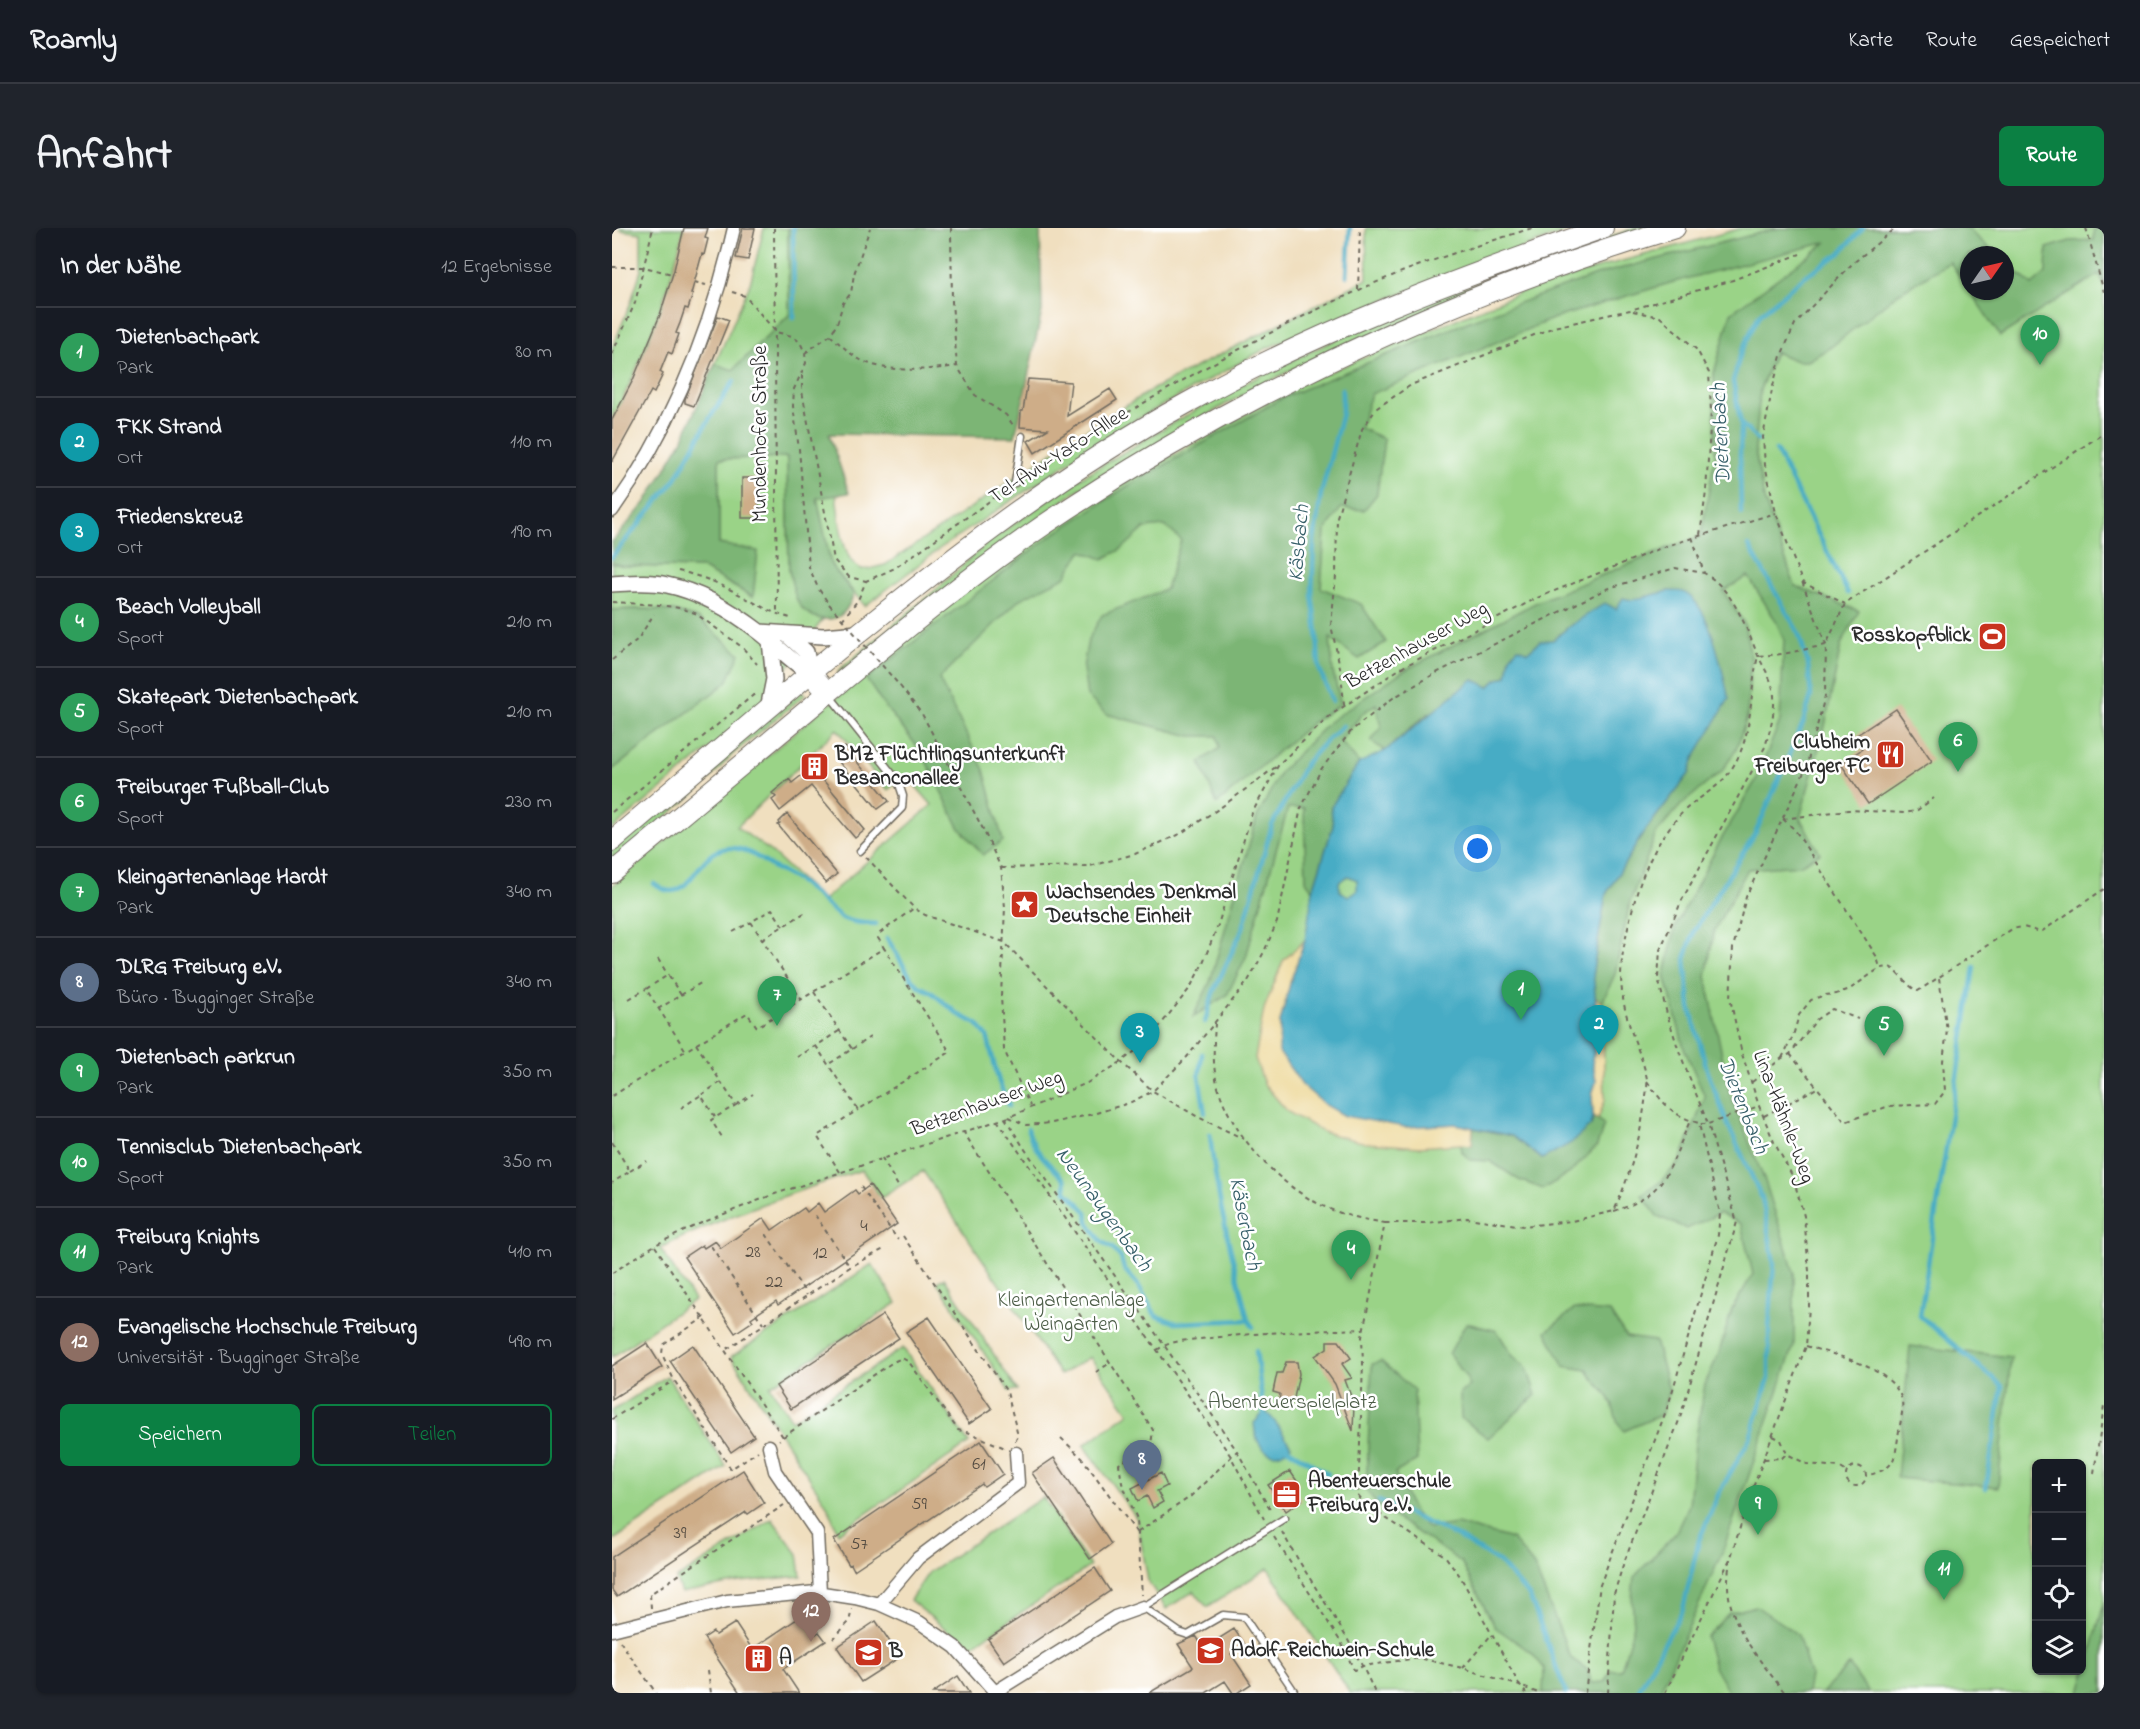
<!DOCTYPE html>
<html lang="de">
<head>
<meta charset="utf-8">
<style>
  body { margin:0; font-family:"Indie Flower",sans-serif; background:#20242c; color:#f1f3f6 }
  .controls { position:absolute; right:18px; bottom:18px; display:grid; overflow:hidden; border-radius:9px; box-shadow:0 2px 4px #0004 }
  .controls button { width:54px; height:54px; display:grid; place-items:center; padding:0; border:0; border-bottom:2px solid #363941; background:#171b24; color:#f1f3f6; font:30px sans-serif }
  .compass { position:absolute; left:1348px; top:18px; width:54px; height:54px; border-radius:50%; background:#171b24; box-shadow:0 2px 4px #0004; rotate:56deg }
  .you { position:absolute; left:866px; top:621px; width:21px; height:21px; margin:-15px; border:4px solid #fff; border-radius:50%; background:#1a73e8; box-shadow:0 0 0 9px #1a73e833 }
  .badge { display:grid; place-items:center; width:39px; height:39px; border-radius:50%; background:#0b8043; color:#fff; font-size:20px; font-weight:700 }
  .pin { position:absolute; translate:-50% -50px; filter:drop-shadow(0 2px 3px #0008) }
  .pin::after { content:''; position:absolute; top:32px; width:21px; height:18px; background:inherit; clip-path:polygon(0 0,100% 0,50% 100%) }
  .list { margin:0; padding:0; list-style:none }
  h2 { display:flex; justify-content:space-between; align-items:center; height:78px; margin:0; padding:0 24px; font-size:26px }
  h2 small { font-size:20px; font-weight:400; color:#9ea1a6 }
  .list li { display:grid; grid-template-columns:39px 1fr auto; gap:18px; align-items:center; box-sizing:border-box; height:90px; padding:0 24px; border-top:2px solid #363941 }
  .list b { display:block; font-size:22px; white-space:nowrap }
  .list p { margin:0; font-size:20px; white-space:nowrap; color:#9ea1a6 }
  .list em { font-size:20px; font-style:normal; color:#9ea1a6 }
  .actions { display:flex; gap:12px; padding:18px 24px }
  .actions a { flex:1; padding:14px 0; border:2px solid #0b8043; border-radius:9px; text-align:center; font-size:21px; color:#0b8043 }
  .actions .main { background:#0b8043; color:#fff }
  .icon { flex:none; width:33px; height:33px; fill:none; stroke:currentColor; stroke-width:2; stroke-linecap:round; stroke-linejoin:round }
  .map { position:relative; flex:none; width:1492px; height:1465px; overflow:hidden; border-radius:9px }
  header { display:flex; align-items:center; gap:36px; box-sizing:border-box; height:84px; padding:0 30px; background:#171b24; border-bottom:2px solid #363941 }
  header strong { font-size:28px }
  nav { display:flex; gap:33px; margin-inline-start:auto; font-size:21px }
  .intro { display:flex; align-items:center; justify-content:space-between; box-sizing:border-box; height:144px; padding:0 36px }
  h1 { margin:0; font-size:42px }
  .button { padding:15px 27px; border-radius:9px; background:#0b8043; color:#fff; font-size:21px; font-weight:700 }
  main { display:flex; gap:36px; padding:0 36px }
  aside { flex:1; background:#171b24; border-radius:9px; box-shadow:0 2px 4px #0004 }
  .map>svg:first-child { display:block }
</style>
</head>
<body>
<header>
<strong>Roamly</strong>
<nav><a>Karte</a><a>Route</a><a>Gespeichert</a></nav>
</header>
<div class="intro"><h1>Anfahrt</h1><a class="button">Route</a></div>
<main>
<aside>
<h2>In der Nähe<small>12 Ergebnisse</small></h2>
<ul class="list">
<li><span class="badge" style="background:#2e9e5b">1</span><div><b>Dietenbachpark</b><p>Park</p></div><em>80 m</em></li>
<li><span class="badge" style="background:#0f9aa8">2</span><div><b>FKK Strand</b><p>Ort</p></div><em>110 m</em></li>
<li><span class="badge" style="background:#0f9aa8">3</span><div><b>Friedenskreuz</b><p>Ort</p></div><em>190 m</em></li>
<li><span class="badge" style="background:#2e9e5b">4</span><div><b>Beach Volleyball</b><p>Sport</p></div><em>210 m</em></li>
<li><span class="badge" style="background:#2e9e5b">5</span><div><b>Skatepark Dietenbachpark</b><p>Sport</p></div><em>210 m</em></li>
<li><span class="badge" style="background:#2e9e5b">6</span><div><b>Freiburger Fußball-Club</b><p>Sport</p></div><em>230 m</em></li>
<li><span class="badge" style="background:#2e9e5b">7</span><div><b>Kleingartenanlage Hardt</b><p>Park</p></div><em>340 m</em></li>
<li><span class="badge" style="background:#5c6f8a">8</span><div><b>DLRG Freiburg e.V.</b><p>Büro · Bugginger Straße</p></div><em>340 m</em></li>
<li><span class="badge" style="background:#2e9e5b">9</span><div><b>Dietenbach parkrun</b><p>Park</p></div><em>350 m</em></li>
<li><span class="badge" style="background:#2e9e5b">10</span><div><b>Tennisclub Dietenbachpark</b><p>Sport</p></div><em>350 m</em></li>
<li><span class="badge" style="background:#2e9e5b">11</span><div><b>Freiburg Knights</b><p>Park</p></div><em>410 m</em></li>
<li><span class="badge" style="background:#8d6e63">12</span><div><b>Evangelische Hochschule Freiburg</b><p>Universität · Bugginger Straße</p></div><em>490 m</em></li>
</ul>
<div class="actions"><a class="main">Speichern</a><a>Teilen</a></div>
</aside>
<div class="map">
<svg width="1492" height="1465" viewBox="0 0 1492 1465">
  <rect width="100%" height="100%" fill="#fff"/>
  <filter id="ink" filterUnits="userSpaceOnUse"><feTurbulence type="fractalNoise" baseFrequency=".0167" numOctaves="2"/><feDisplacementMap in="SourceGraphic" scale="12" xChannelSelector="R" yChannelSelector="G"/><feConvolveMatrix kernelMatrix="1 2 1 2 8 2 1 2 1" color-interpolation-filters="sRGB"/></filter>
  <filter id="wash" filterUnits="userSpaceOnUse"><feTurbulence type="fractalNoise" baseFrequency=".008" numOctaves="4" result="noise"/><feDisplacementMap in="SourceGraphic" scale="24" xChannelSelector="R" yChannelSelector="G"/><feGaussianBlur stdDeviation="1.35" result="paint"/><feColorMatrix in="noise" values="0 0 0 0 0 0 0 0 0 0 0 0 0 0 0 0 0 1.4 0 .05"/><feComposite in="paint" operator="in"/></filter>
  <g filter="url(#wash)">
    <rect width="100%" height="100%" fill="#f0dfbf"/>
    <!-- green -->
    <path fill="#9ad387" stroke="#627f59" stroke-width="1.5" fill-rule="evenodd" d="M8,0H72C56,68 32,130 0,192V121L19,74L29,42V5L8,2Z
      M152,0H176L177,87L121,142L103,136L138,56Z
      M754,0H964L759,77L655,120L507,201L327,321L253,378L219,337L205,270L224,267C227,285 229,336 250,341C256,343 266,338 273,337L473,203L543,160L755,51Z
      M1023,0H1047L679,142L616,175L466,262L383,322L226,446L227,442L327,359L375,315L460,255L561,195L623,160L729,109L822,70Z
      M1130,0H1492V1465H738L656,1340L595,1379L582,1363L554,1381L536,1353L525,1291L472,1217L517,1185L478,1129L448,1147L311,943L269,970L250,942C179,965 115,987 48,1020L82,1072L0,1129V658L342,371L426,310L517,252L684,158L907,65L996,37ZM1357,27H1393V63H1357ZM225,501L276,562L294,547L320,577L211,672L158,623L125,599ZM1424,1236H1470V1442H1424Z
      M175,229L177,342C182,363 186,387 211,391L146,480L0,602V542L115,454L87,391C55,380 33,380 0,382V335L12,338L90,340L140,369L107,316V231Z
      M190,463L193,467L121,526L89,560L0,634V621Z
      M260,1036L285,1075L158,1158L180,1192L291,1120L357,1215L226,1305L215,1277L119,1129Z
      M332,1050L405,1162L397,1163L325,1054Z
      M55,1148L114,1238L0,1313V1183Z
      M431,1269L478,1338L357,1420L298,1372L317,1344Z
      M160,1291L186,1326L189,1348L127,1354L69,1365L64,1351Z"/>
    <!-- forest -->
    <path fill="#7bb574" stroke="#537050" stroke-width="1.5" d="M176,0H428L430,83L403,209L217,206L237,265L205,270L219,337L242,366C240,371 237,378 233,383C221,398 194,391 186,374C181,365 180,353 177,342L175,229L107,231V316L146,323L141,369L90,340L12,338L0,335V314L34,274L70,213L103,136L121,142L177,87Z
      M1167,0H1355L1385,27H1357V62L1338,34L1285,66L1219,119L1196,133H1185L1163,124L1148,162L1143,222L1152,271L1183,358L1247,383L1229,417L1213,498L1188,590L1208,625L1188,637L1136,641L1102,703L1094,748L1118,866L1154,956L1182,1044V1117L1110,1325L1047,1465H931L932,1440L920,1425L883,1399L849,1334L765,1277L754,1261L760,1136L769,1133L802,1162L805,1232L783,1245L802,1284L816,1300L845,1296L900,1311L922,1338L959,1430L976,1442L979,1455L992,1454L999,1442H1009L1022,1397L1020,1371L1022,1349L1063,1306L1077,1277L1083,1216L1093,1156L1107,1125L1120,1081L1141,1046L1129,996L1108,985L1075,1001L1045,988L1030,967L1048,954L1068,933L1093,869L1072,820L1053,747L1063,699L1107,615L1144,552L1168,493L1172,412L1164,393L1136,348L1111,363L1132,395L1139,429L1135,489L1124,522L1110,543L1069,577L1044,606L1018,674L1003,746L990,775L982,768L981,742L994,666L1032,604L1077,546L1082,530L1093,510L1057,363L1020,372L1011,370L1004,382L959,397L941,412L928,413L916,424L898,428L895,448L884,452L877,459L814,487L773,523L759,513L769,499L764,476L751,485L728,513L747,535L719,579L721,598L701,662L694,653L692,580H676L634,729L615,767L581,789L598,754L645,589L669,543L717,494L791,443L927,373L1056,320L1089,308L1103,227L1102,145L1119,85L1215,14L1058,55L943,90L759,166L748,200L772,211L765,266L752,282L729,280L713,303L709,360L749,376L774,414L747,431L718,410L721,444L729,476L701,494L605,576L588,534L608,520L605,508H579L494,486L475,468L471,440L476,412L490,387L554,361L569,312L553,298L533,300L510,321L491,331L470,323L453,349L408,371L327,451L372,542L391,613L371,627L347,599L309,523L270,475L254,451L437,309L514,259L672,169L860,92L987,46Z
      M1482,0H1492V57L1487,46L1388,108L1358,63H1393V34L1420,57L1434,45L1435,20L1458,13L1482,12Z
      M30,381L62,383L87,391L128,426L115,454L0,542V382Z
      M981,890L986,891L992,897L985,918L958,945L931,961L907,952L878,933L858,932L850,924L849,916H860L861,900L900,908L930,931L979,897Z
      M962,1081L998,1084L1014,1109L1043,1113L1057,1162L1049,1187L1012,1203C1000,1190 1004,1179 996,1168C989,1159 981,1152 975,1142L952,1138L934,1104Z
      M854,1095L885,1103L900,1127L915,1140L924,1167L876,1210L849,1190L848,1165L858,1158L854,1149L837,1126Z
      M1298,1118L1399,1129L1386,1259L1285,1250Z
      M1492,1375V1465H1468Z
      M1144,1378L1186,1407L1198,1447L1195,1465H1117L1102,1439L1094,1409L1117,1385Z
      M1237,1437L1257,1465H1210Z"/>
    <!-- sand -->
    <path fill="#eeda9e" stroke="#8c8264" stroke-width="1.5" d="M693,712L679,752L668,795L793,899L844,896L861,900L860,917L849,916L807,919L754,915L711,904L676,884L652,856L643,830L652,781L671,733Z
      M982,768L990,775L993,872L986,891L981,890L980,866L984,854L980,830L983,823L980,789L984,778Z"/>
    <!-- water -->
    <path fill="#46acc5" stroke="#386c78" stroke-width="1.5" fill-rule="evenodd" d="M1057,363C1061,363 1067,363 1071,364C1099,376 1110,443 1117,471L1082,530L1077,546L1032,604L994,666L981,742L984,778L980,789L983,823L980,830L984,854L980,866L981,890L979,897L959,915L930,931L900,908L844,896L793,899L733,888L712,876L690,857L667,824L668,795L679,752L693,712L701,662L721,598L719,579L747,535L773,523L861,451L877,459L884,452L895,448L898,428L906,420L916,424L928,413L941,412L959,397L993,375L1004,381L1011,370L1020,372ZM736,648L745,652V663L736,668L728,663L727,654Z
      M653,1183C665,1193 670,1205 679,1218C658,1237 643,1218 642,1195Z"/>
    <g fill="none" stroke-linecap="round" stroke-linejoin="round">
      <!-- stream -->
      <path stroke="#46acc5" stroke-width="4.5" d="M181,0L182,90
        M735,48L738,0
        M1129,196L1146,212
        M1164,222L1236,365
        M1129,285L1128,228L1129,196L1121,153L1129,124L1147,87L1193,48L1227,26L1251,0
        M0,329L63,252L99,188L122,153
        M720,473L707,440L705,404L700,367L702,312L709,266L730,185V161
        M42,656C83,686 81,610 127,621C140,624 148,631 159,638C170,645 184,650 194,659C206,668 217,680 229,689C237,695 254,695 264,696
        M275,710L299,750L307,758L319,764L346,786L365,796L375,808L387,854L397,878
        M1362,739L1308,1088L1390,1158L1374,1260
        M593,794L601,765L631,700L660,597L694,535L714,513L731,498
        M590,826L587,848L593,885
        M416,901C420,922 439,938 453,952L454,963L475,984L476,994L489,1013L500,1020L509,1030L512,1041L526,1057L544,1088L565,1095L636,1092L641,1099
        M598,906C604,969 621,1031 636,1092
        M644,1123L652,1188
        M670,1217L716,1246
        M728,1254L740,1261
        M767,1273L843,1307L888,1335L918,1369L954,1465
        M1025,1465L1071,1381L1087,1312L1107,1265L1138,1210L1157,1150V1099L1162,1035L1150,970L1116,897L1096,845L1078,779L1073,731L1082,703L1144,604L1191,495L1199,468L1196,436L1186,404L1137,318"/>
    </g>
    <g id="blocks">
      <!-- building -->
      <path fill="#cead88" d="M72,0H96L93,10L96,11L92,27L90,26L79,66H81L76,81L73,80L68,95L64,105L67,106L60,126L56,124L48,144L51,146L42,165L39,163L0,234V192L21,152L48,87L62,42Z
        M131,0H143L136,32L124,30Z
        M106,88L117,92L82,178L73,175V171Z
        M416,151L459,154L455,188L498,161L505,172L423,225L416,213L436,201L408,199L409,183H411Z
        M130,250H147V290H130Z
        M1284,481L1320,533L1256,576L1229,536L1250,521L1242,509Z
        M233,519L277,573L266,581L222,528Z
        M200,539L253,602L243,610L199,558L168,583L160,572L164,569L160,565L177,551L180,555Z
        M175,586L225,646L214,655L166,597L168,596L167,594Z
        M258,957L285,996L166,1077L164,1073L139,1090L141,1093L123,1105L72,1029L90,1017L92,1020L103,1013L109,1020L152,990L160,1002L192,980L195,984L206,975L212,984L243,962L246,966Z
        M271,1087L287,1110L179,1181L164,1158Z
        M317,1089L380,1181L357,1196L294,1104Z
        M715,1113H727L739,1130L730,1136L740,1150L733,1152L742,1176L741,1203L723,1156L703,1128L715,1120Z
        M35,1115L50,1139L0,1171V1138Z
        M81,1117L142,1208L119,1224L58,1133Z
        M674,1134H685L687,1146L681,1175L667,1173L668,1166L661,1164L665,1145H670Z
        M369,1213L391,1246L372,1259L370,1256L242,1342L239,1336L237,1337L222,1312Z
        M442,1230L499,1316L478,1331L420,1245Z
        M131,1242L152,1275L136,1286L134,1284L5,1369L0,1362V1329Z
        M678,1243L687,1256L681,1260L690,1272L674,1283L656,1257Z
        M549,1245L555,1258L545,1263L551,1274L541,1280L535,1268L526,1273L520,1260Z
        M483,1340L498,1363L392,1434L376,1411Z
        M191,1387L204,1406L207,1404L214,1413L171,1441L187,1465H128L92,1410L101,1404L104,1407L123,1395L140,1421Z
        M264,1393L288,1429L249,1454L225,1419Z
        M622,1401L633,1417L619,1426L639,1456L625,1465H621L613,1453L594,1465H537L581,1439L566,1416L584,1408L592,1420Z
        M346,1448L357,1465H321Z"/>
    </g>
  </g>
  <g filter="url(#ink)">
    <use href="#blocks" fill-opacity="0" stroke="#706a5f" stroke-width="1.5"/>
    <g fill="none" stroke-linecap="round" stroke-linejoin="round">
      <defs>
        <path id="service" d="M403,255L410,208
          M218,468L286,553L291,568L290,580L248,623
          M673,1290L531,1379L567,1404L576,1407L611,1387L632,1389L682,1463"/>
        <path id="minor" d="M0,283C60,199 99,101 122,0
          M157,1218L163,1243L205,1305L208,1364
          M267,1376L306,1330L406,1255L404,1225
          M0,1402L115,1373L204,1364L243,1370L267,1376L307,1394L343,1419L384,1465
          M383,1464L503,1389L531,1379"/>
        <path id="tertiary" d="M0,356C18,355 38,353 55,357C89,364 122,384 149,405C166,418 179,434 198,445
          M148,404L211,408L247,405
          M174,406L194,424L198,445
          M156,481L162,451L158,413"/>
        <path id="primary" d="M0,613L198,445L216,465L0,645"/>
        <path id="trunk" d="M198,445C317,347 440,249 575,175C707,102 849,49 991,0
          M216,465C286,407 357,348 432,297C627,165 838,68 1063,0"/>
      </defs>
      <!-- service casing -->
      <use href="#service" stroke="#706a5f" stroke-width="9"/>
      <!-- minor casing -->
      <use href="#minor" stroke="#706a5f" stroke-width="15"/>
      <!-- tertiary casing -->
      <use href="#tertiary" stroke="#706a5f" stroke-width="18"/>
      <!-- primary casing -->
      <use href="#primary" stroke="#706a5f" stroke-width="22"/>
      <!-- trunk casing -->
      <use href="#trunk" stroke="#706a5f" stroke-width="22"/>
      <!-- path -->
      <path stroke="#706a5f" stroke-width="2" stroke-dasharray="4.5 4.5" stroke-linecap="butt" d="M162,0L165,387
        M339,0L340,74L345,138L363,167L394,187L403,200
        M1474,0L1492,64
        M0,39H32L60,46
        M82,54L94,57
        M746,62L748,0
        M120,64L133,68L164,104L180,108L188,114L193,125L194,135L182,161L181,178L187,221L197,339L206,360L217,376
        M1021,83L1048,89L1085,122L1097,145L1099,183L1094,264L1088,307
        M218,107C227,115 237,125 247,131C273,146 317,142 345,138
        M193,125L218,107L225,96L231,75L239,65L242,46L258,0
        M0,126L23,75L41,0
        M190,147V163L222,332L237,349L254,353
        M416,246C522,179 630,115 745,63C801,37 861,19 920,0
        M66,343C85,347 102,353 119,362C139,372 157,385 179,390
        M1190,354L1233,376
        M0,374L47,377L68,380L83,385L130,419L145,436
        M230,392L246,372L254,353L283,340L396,260
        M0,432L26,411L42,386
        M288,458L310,486L371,601L389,640L393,679L389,768L392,822L418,878
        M732,477L729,444L719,397L724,348L725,289L750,201L765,180L799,157L942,99L1018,82L1121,52L1188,26
        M0,584L145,464
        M1171,591L1183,602L1265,729L1268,740L1278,739C1289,745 1294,758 1306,763L1400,701L1411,699L1429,704L1492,661
        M1171,591L1236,582L1292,585L1304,583L1322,570
        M254,629L302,680L313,687L392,714L509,834L541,863L586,889L632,911
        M389,640L478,638L523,626L566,607L608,580L665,538
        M171,698L160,681L139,694L189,771
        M121,704L139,694
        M150,711L194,684
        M46,731L56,747
        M202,764L240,821L217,836
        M69,767L92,753
        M17,771L34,761
        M46,781L69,767L56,747L34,761L74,823
        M603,795C602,815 600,835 605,855C616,902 664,955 707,976C728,987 750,991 773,995L750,1109L751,1136L746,1268L755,1278L833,1328L848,1348L908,1458L926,1465
        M227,803L204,818L246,882L338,824L272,720
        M84,816L124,877L99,892L110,909
        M240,821L258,809
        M1178,826L1233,894L1277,878L1323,876L1333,863L1331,833L1335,802L1327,750
        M185,829L204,818
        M1170,830L1181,808L1187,787L1199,772L1213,767L1224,766L1238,761L1268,740
        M1035,853C1050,874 1060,888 1087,895
        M1140,854L1170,830L1178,826L1205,791L1220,781L1246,791
        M0,868L135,785L145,799L272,720L266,710L268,705L302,680
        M124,877L141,866
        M69,880L89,867
        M1152,888L1205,860
        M103,889L89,867L109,854
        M397,889L414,897L440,895L481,886L517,875L541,863L575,829L636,753L652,724L665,694L689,580L710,540L740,502L781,470L824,445L994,361L1063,340L1092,345
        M393,890L412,920L552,1117L625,1223L660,1285
        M385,892L618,1227L652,1291
        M351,903L541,1202L539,1217L507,1236L510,1255L525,1291L530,1367
        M0,914L18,943L0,955
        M270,930L286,958
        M18,943L35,933
        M228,944L205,908L246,882
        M249,959L286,1012
        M1002,983C1056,967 1057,939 1078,893
        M203,987L238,1039
        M773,995H815L855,990L912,998L960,993L1002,983C1018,948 1028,911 1033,874C1034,867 1036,858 1035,851C1032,834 1023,816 1018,799C1003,752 1009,726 1021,679C1030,643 1047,607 1074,581C1087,569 1106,560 1116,546C1143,510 1136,469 1146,428L1171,426L1214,417L1233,376L1492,205
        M154,1006L195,1067
        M291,1008L395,1164L405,1204L404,1213
        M43,1018L171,1209L167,1212
        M99,1018L151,1096
        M0,1045L43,1017L87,996L160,967L397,889L475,855L509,834L522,824L543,804L578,760L590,737L606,697L640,585L667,536L719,487L789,440L925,370L1054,318L1164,285
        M93,1089L51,1117L50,1126L62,1152L119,1241L146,1223
        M1194,1118C1222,1127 1277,1138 1289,1169C1293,1181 1287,1198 1286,1210C1282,1237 1281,1240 1254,1248
        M115,1121L238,1039L274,1020
        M545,1122C560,1111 581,1112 599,1110C649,1104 700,1103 751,1101
        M484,1144L498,1135
        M0,1191L61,1153
        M1161,1208L1169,1212L1175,1226L1195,1236L1227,1239L1235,1244
        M171,1209L281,1134L290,1130L297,1134L346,1202L358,1205L393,1220
        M449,1210L470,1230L525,1305
        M1152,1231L1170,1230L1174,1226
        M1234 1248a10 10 0 1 1 20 0a10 10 0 1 1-20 0Z
        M1482,1245L1492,1178
        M526,1304L578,1269L625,1223
        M670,1304C700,1358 738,1407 763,1465
        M662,1309L730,1416L742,1442L751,1438L806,1430L851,1440L908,1458L914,1465
        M1118,1331C1117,1339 1116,1347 1116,1354C1115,1397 1149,1433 1173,1465
        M39,1380L38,1366L172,1277
        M221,1411L237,1394L240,1381
        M8,1413L44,1465
        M851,1440L880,1406
        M96,1442L99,1465
        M973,1465L988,1357L1057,1175L1106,1007L1108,985L1087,896H1096L1067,823L1055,786L1046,750L1048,722L1070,672L1153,519C1158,502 1163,485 1162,468C1161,451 1151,440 1145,425C1132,395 1121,362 1092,345L1080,309
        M996,1465L1002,1366L1011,1337L1068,1190L1125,994L1096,896L1147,878
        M1053,1465L1119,1329L1136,1273L1194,1118L1197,1079V1043L1192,988L1181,949L1162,914L1147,878L1130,826L1118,770L1121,720L1134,669L1194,540L1213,468L1214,417L1164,285L1153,237L1151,209L1160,162L1169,128L1183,96L1240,36L1284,0"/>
      <!-- service -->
      <use href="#service" stroke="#fff" stroke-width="6"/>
      <!-- minor -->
      <use href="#minor" stroke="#fff" stroke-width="12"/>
      <!-- tertiary -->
      <use href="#tertiary" stroke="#fff" stroke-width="15"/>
      <!-- primary -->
      <use href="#primary" stroke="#fff" stroke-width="20"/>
      <!-- trunk -->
      <use href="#trunk" stroke="#fff" stroke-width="20"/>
      <!-- path-bridge -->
      <path stroke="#706a5f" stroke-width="2" stroke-dasharray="4.5 4.5" stroke-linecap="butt" d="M217,376L288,458"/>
    </g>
  </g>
  <!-- icons -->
  <defs>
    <symbol id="stadium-square" viewBox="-11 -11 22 22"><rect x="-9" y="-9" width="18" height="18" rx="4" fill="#c8321e" stroke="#fff"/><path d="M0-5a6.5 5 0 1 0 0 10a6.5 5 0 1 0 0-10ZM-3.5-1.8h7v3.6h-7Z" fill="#fff"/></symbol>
    <symbol id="restaurant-square" viewBox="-11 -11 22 22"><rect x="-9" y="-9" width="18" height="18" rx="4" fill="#c8321e" stroke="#fff"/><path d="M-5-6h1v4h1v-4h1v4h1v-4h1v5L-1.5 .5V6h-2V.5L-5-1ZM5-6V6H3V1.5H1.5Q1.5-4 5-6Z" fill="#fff"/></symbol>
    <symbol id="building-square" viewBox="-11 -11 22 22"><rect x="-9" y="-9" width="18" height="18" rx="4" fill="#c8321e" stroke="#fff"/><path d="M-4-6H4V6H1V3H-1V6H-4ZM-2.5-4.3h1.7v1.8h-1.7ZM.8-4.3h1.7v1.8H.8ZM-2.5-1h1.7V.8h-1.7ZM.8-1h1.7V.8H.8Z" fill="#fff"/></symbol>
    <symbol id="sight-square" viewBox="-11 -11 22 22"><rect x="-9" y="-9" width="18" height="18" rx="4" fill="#c8321e" stroke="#fff"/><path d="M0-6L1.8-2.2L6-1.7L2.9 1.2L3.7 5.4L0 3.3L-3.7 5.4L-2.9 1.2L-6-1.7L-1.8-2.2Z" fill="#fff"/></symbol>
    <symbol id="office-square" viewBox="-11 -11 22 22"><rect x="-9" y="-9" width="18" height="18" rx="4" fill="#c8321e" stroke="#fff"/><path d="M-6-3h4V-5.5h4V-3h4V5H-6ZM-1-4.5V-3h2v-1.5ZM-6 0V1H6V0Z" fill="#fff"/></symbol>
    <symbol id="school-square" viewBox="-11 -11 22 22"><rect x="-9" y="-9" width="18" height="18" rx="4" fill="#c8321e" stroke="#fff"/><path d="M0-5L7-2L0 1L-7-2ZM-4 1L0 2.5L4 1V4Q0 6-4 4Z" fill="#fff"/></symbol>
    <symbol id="university-square" viewBox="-11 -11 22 22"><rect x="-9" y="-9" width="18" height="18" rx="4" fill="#c8321e" stroke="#fff"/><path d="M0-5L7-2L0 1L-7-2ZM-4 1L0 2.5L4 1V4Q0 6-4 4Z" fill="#fff"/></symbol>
  </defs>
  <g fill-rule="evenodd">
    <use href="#stadium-square" x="1364" y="392" width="33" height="33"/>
    <use href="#restaurant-square" x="1262" y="510" width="33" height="33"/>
    <use href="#building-square" x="186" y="522" width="33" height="33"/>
    <use href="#sight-square" x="396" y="660" width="33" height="33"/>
    <use href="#office-square" x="658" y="1250" width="33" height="33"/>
    <use href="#school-square" x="582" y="1406" width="33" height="33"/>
    <use href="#university-square" x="240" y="1408" width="33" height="33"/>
    <use href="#building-square" x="130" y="1414" width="33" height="33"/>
  </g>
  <g text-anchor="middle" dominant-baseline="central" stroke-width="5" stroke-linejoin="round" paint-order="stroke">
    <!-- number labels -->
    <g font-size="18" fill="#544c42">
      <text x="252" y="999">4</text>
      <text x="141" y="1025">28</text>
      <text x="208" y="1026">12</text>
      <text x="162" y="1055">22</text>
      <text x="367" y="1237">61</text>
      <text x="307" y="1277">59</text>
      <text x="68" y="1306">39</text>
      <text x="247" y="1317">57</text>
    </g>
    <!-- street labels -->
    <g font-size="21" fill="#2b2b2b" stroke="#fff">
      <text transform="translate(149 206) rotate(-90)">Mundenhofer Straße</text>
      <text transform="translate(447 228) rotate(-33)">Tel-Aviv-Yafo-Allee</text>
      <text transform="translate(805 418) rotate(-29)">Betzenhauser Weg</text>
      <text transform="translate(375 876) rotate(-20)">Betzenhauser Weg</text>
      <text transform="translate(1171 889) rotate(69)">Lina-Hähnle-Weg</text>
    </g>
    <!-- poi labels -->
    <g font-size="21" font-weight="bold" fill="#2b2b2b" stroke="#fff" text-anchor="start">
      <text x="1359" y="408" text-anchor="end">Rosskopfblick</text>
      <text x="1258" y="515" text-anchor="end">Clubheim<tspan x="1258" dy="24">Freiburger FC</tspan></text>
      <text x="223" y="527">BMZ Flüchtlingsunterkunft<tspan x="223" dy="24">Besanconallee</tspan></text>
      <text x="434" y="665">Wachsendes Denkmal<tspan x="434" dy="24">Deutsche Einheit</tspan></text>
      <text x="696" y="1254">Abenteuerschule<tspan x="696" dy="24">Freiburg e.V.</tspan></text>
      <text x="619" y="1423">Adolf-Reichwein-Schule</text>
      <text x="277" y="1424">B</text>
      <text x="167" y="1431">A</text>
    </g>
    <!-- park labels -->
    <g font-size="21" fill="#4c5d47" stroke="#fff">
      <text x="459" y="1073">Kleingartenanlage<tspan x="459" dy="24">Weingarten</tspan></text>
      <text x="680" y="1175">Abenteuerspielplatz</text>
    </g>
    <!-- water labels -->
    <g font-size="22" font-style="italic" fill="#365f69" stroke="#fff">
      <text transform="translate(1110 206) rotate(-93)">Dietenbach</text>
      <text transform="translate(688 315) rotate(-85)">Käsbach</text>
      <text transform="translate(1130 878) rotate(68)">Dietenbach</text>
      <text transform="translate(491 982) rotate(54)">Neunaugenbach</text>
      <text transform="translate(632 996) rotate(79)">Käserbach</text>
    </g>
  </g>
</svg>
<div class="controls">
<button>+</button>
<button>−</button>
<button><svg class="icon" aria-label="locate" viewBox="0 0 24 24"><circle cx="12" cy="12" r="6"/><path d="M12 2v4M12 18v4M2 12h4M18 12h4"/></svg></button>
<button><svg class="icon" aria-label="layers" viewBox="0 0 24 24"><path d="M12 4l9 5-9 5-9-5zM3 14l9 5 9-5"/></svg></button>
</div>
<svg class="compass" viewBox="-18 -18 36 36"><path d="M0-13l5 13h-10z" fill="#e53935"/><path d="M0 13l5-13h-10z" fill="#9ea1a6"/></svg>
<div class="you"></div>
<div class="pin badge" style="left:909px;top:792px;background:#2e9e5b">1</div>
<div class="pin badge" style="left:987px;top:827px;background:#0f9aa8">2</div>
<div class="pin badge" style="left:528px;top:835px;background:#0f9aa8">3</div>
<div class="pin badge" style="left:739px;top:1052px;background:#2e9e5b">4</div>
<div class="pin badge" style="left:1272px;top:828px;background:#2e9e5b">5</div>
<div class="pin badge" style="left:1346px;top:544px;background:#2e9e5b">6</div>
<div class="pin badge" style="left:165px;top:798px;background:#2e9e5b">7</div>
<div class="pin badge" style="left:530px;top:1262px;background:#5c6f8a">8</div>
<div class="pin badge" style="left:1146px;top:1307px;background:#2e9e5b">9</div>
<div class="pin badge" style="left:1428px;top:137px;background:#2e9e5b">10</div>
<div class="pin badge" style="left:1332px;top:1372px;background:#2e9e5b">11</div>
<div class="pin badge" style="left:199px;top:1414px;background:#8d6e63">12</div>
</div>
</main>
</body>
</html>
